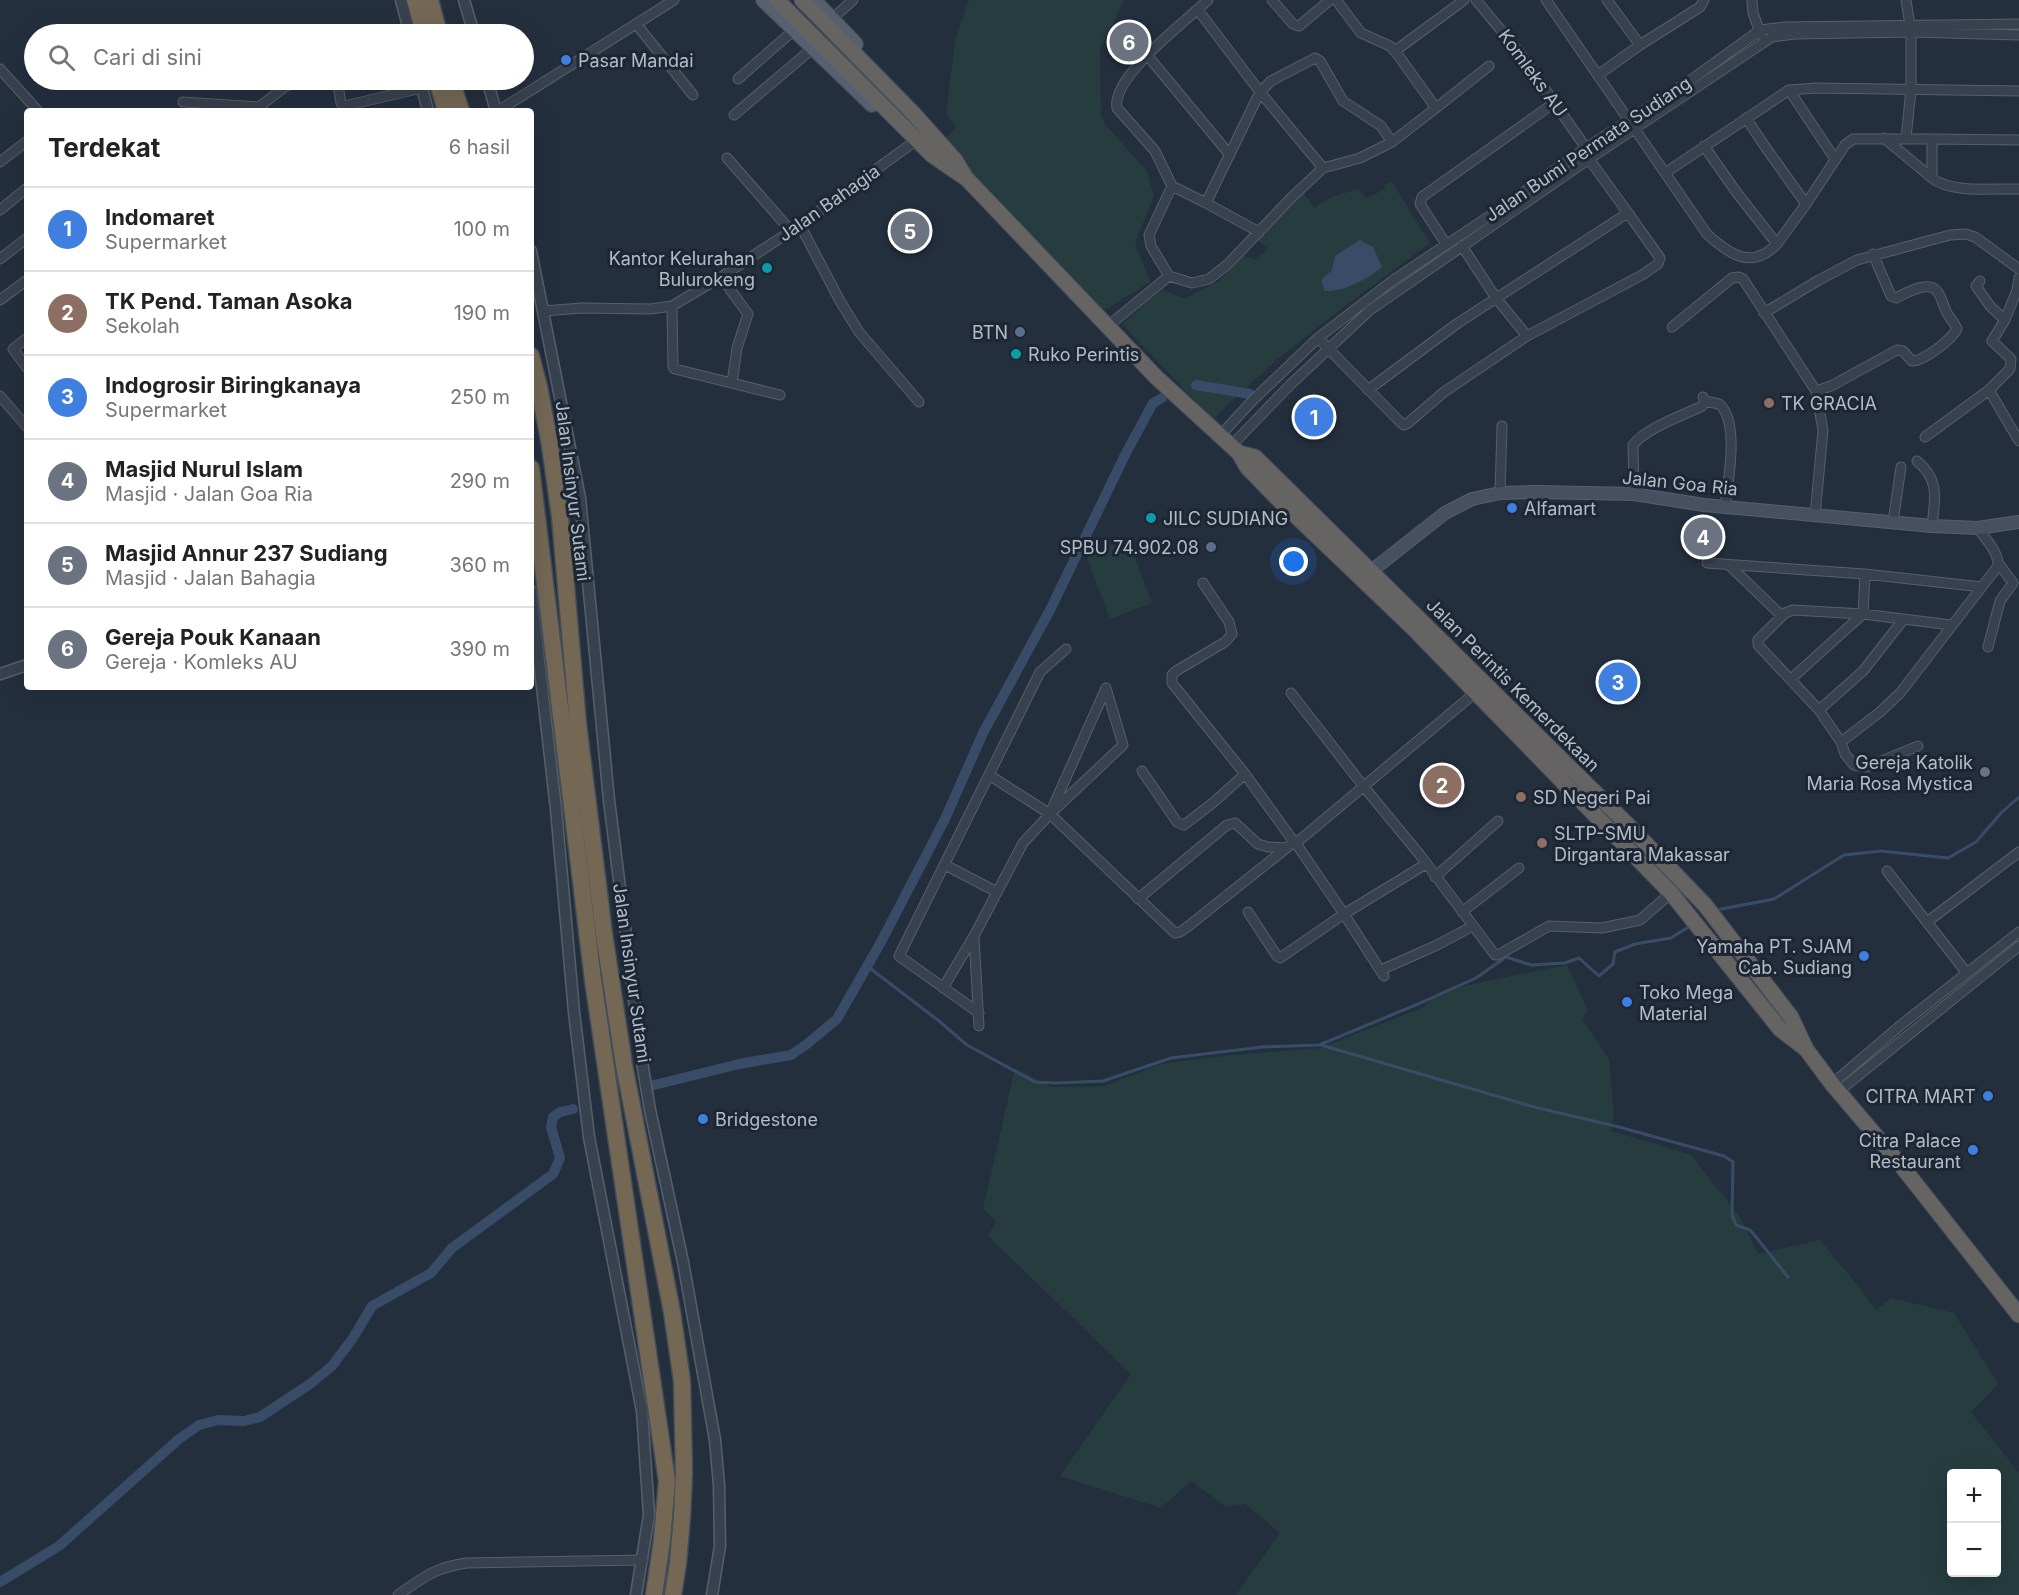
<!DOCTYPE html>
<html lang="id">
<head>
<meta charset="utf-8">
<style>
  body { margin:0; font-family:Inter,sans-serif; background:#f2f2f2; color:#222 }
  .controls { position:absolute; right:18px; bottom:18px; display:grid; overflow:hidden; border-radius:6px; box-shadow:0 6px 24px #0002 }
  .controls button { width:54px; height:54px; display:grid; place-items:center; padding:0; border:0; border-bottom:2px solid #e0e0e0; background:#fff; color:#222; font:30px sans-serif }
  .you { position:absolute; left:1294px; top:562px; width:21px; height:21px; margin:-15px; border:4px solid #fff; border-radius:50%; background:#1a73e8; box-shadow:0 0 0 9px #1a73e833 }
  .badge { display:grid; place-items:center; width:39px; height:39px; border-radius:50%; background:#2563eb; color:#fff; font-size:20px; font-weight:700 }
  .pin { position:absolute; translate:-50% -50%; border:3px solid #fff; box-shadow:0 2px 6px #0006 }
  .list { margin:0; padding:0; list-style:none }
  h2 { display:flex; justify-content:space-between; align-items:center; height:78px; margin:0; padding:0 24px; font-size:26px }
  h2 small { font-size:20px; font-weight:400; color:#767676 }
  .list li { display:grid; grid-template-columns:39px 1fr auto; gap:18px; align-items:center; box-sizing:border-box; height:84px; padding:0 24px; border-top:2px solid #e0e0e0 }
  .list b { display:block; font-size:22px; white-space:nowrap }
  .list p { margin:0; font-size:20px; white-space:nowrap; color:#767676 }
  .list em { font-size:20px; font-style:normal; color:#767676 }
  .icon { flex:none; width:33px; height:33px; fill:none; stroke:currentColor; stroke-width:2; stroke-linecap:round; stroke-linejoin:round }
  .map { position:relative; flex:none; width:2019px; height:1595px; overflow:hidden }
  .search { position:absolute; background:#fff; box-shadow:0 6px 24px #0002; left:24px; top:24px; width:510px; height:66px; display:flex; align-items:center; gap:15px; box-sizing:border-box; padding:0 21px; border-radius:33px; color:#767676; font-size:22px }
  .panel { position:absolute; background:#fff; box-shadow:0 6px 24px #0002; left:24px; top:108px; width:510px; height:582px; border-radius:6px }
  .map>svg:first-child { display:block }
</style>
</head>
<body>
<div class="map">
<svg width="2019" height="1595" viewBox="0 0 2019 1595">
  <rect width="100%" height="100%" fill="#242f3e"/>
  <!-- green -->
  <path fill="#263c3f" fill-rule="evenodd" d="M969,0H1124C1115,14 1112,36 1100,47L1101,115L1105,124L1147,171L1154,196L1135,243L1150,282L1103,311L942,142L956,127L946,113L955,41Z
    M1392,182L1430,243C1356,299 1277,352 1213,420L1122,324L1162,289L1184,299L1218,282L1243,256L1257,260L1268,248L1255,238L1301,190L1314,208L1331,197L1358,189L1366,198L1386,189L1384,185Z
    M1128,539L1152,603L1110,619L1086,555Z
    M1567,965L1588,1011L1582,1019L1609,1059L1614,1114L1611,1131L1690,1154L1740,1217L1758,1254L1820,1240L1858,1286L1876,1310L1891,1298L1954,1313L1998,1384L1971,1412L2019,1473V1595H1236L1280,1533L1245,1504L1226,1507L1191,1481L1161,1508L1060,1476L1131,1374L988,1236L996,1221L983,1209L1015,1068L1052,1087L1104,1086L1161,1064L1231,1055L1320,1048L1424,1007L1439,992L1510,976ZM1952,1474H1996V1572H1952Z"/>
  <!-- water -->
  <path fill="#394c67" d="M1360,240L1373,247L1382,267C1367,279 1344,292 1325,291L1321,280L1332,270L1335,256Z"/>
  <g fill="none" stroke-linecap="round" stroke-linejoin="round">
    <!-- stream -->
    <path stroke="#394c67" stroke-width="3" d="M1716,910L1774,899L1844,855L1881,851L1948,858L1976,842L2001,813L2019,797
      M867,966L939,1021L967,1045L1035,1082L1057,1083L1103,1081L1171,1058L1262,1047L1319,1045L1418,1004L1476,978L1506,957L1531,965L1565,963L1579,958L1599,976L1613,964L1615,952L1635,944L1671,938L1690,926
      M1321,1045L1534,1107L1619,1127L1724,1156L1733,1162L1732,1215L1736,1225L1750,1230L1756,1237L1788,1277"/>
    <!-- canal -->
    <path stroke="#394c67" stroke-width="10" d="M1196,385L1250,394
      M646,1087L739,1064L791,1055L807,1044L837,1019L881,942L945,819L983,733L1050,610L1125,455L1153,403L1162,398
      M0,1582L59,1546L179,1439L199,1425L218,1420L244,1421L260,1417L310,1384L332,1366L353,1338L372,1306L431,1273L452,1248L553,1174L560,1158L551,1127L553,1117L560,1112L573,1109"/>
    <defs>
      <path id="minor" d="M1272,0L1293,24L1299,26L1330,0
        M1336,0L1361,33L1390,46L1395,51L1464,0
        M1476,0L1519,52L1586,148
        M1546,0L1707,234C1730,255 1752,270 1777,244L1737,193L1704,146
        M1607,0L1640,45
        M1752,0L1753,13L1761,35
        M1906,0L1911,32V90L1906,138
        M1198,10L1260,92L1323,168
        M832,19L853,0
        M637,25L693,95
        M1147,55L1230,155
        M0,69L38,111
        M1598,75L1640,45L1700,7L1704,0
        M738,79L794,30
        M337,80L341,103L344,106L422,88
        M1789,90L1835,159
        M183,102L259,107L286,86L303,80
        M1436,108L1489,66
        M498,111L674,0
        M734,115L813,48
        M1746,118L1766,148L1806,204
        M1884,138L1932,178
        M1932,139L2019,140
        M1392,142L1436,108L1395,51
        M727,158L791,231
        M0,162L27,141
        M1665,173L1789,90L1816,88L2019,91
        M1206,203L1259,232
        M0,210L27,188
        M800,225L840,301L859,332L919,402
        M1446,244L1420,204L1422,197L1554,103
        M1777,244L1806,204L1845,145L1853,139H1932V178C1952,194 1993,188 2019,189
        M0,259L27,238
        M1169,276L1192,283L1209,279L1228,264L1292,197L1323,168L1360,158L1392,142L1381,126L1343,101L1320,61L1315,58L1271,81L1260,92L1206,203L1172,186L1155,151L1117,108C1111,77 1186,21 1208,0
        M721,277L748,314L737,348L732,383
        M1980,281L1976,286L1990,306L2005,320
        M0,300L27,280
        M672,306L673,367L675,369L780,395
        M543,311L582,308L650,309L672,306L721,277L800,225L911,144
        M1764,313L1819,280L1857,260L1950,235L1966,234L1975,237L2019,269
        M1108,326L1169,276L1151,246L1149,235L1172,186
        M1672,327L1732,278L1739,277L1743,279L1816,391L1831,386L1897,350L1903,351L1912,361C1924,361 1951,340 1957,329C1955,323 1950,319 1947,313C1943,306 1942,297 1937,291C1928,280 1906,293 1896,298L1891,296L1873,254
        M1527,336L1642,275L1658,264L1660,258L1628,213
        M27,338L13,349L27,368
        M1318,338L1401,423L1404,425L1408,423L1444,392L1527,336L1496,298L1462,246
        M1368,390L1458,323L1628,213L1589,159
        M1989,390L2019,441
        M0,396L27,427
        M1705,401L1719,404C1740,421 1728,482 1725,507
        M1220,436L1252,401L1318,338L1392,281L1500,209L1586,148L1695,77L1760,30L1785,27L2019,24
        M1925,437L1989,390L2010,369L2011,359L1992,341L2005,320L2017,290L2019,278
        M1231,446L1291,384L1370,310L1589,159L1772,37L1795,34L1911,32L2019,35
        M1917,461C1940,480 1935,498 1932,526
        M1500,493L1502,426
        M1634,494L1633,445C1646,428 1682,416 1702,406L1705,401L1703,397
        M1815,516L1823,430L1816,391
        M1893,522L1901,467
        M1707,563L1865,574L1982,587
        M1730,566L1782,616
        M1203,583L1229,622L1232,634L1225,642L1176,671L1172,675V683L1245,774L1294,842H1297L1307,834L1476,692
        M1988,647L2000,601L2013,583L1999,564
        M1791,679L1863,614L1865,574
        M1291,693L1364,787L1420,855L1495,955H1498L1549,926L1602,928L1640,920L1671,893
        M1819,710L1863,671L1903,620
        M1841,742L1880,712L1900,693L1998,566C1999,552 1985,539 1978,528
        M1918,746L1867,767L1854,765L1845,754L1841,742L1819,710L1758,645V640L1785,613L1793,610L1863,614L1951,625
        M1142,771L1177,822L1184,825L1214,802L1245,774
        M989,775L1050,814L1175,933L1180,932L1186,928L1294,842
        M1052,809L1106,688
        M945,865L997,892
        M1887,871L1966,972
        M1435,877L1498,821
        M1138,899L1227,825L1235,823L1258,844L1268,847L1287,848
        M1248,912L1277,956L1280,958L1344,914L1295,842
        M1462,912L1519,868
        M1927,922L2019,852
        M1381,970L1435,946L1473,926
        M1384,976L1344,914L1426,864
        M943,988L974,936
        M979,1013L899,956L1040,672L1066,649
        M979,1026L974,936L1023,843L1050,814L1123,745L1106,688
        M1832,1084L1901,1025L2019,932
        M1839,1091L2019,946
        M398,1595C424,1577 434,1568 466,1563L643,1560"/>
      <path id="tertiary" d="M401,0L410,34
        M464,0L474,34
        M420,80L428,111
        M487,80L496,111
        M531,251L580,498L609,800L641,1056L650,1110L683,1262L715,1440L719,1485L720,1546L712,1595
        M531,591L556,809L574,1012L589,1137L642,1411L649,1515L636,1595
        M0,674L27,665"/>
      <path id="secondary" d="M1365,576L1445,513L1472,499L1500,493L1537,492L1634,494L1704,505L1932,526L1978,528L2019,522"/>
      <path id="primary" d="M763,0L872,105
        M814,0L856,44"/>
      <path id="trunk" d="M777,0L932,155L964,177
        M802,0L912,112L955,160L966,178L1156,377L1239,453L1247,467L1276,497L1412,627L1671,893L1780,1029L1806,1049
        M1239,453L1255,457L1625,822L1705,905L1791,1017L1806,1049L1832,1084L1900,1164L2019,1315"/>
      <path id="motorway" d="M415,0L424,34
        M430,0L439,34
        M437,80L446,111
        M451,80L461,111
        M531,356L539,387L550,446L560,517L578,724L604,934L624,1065L672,1312L682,1381L684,1473L682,1516L678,1563L673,1595
        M531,468L593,980L667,1481L662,1540L654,1595"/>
    </defs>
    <!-- minor casing -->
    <use href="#minor" stroke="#565f6c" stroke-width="11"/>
    <!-- tertiary casing -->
    <use href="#tertiary" stroke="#565f6c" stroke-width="13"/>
    <!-- secondary casing -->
    <use href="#secondary" stroke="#565f6c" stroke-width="14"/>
    <!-- primary casing -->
    <use href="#primary" stroke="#414a57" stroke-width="16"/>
    <!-- trunk casing -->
    <use href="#trunk" stroke="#434c59" stroke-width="17"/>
    <!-- motorway casing -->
    <use href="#motorway" stroke="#434c59" stroke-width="19"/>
    <!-- minor -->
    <use href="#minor" stroke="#38414e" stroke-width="9"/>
    <!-- tertiary -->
    <use href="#tertiary" stroke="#38414e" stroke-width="10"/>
    <!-- secondary -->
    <use href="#secondary" stroke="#465061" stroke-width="12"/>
    <!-- primary -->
    <use href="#primary" stroke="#56606e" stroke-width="14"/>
    <!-- trunk -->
    <use href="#trunk" stroke="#656462" stroke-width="15"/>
    <!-- motorway -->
    <use href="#motorway" stroke="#746855" stroke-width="16"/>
  </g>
  <!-- markers -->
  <g fill="#3f7fe0" stroke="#1d2633" stroke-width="2">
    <circle cx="566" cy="60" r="6"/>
    <circle cx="1512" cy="508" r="6"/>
    <circle cx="1864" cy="956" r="6"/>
    <circle cx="1627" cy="1002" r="6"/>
    <circle cx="1988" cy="1096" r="6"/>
    <circle cx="703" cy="1119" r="6"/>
    <circle cx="1973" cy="1150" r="6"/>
  </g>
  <g fill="#0f9aa8" stroke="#1d2633" stroke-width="2">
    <circle cx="767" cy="268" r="6"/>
    <circle cx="1016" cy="354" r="6"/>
    <circle cx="1151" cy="518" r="6"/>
  </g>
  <g fill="#5c6f8a" stroke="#1d2633" stroke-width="2">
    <circle cx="1020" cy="332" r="6"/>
    <circle cx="1211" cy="547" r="6"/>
  </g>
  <g fill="#8d6e63" stroke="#1d2633" stroke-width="2">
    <circle cx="1769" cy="403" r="6"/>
    <circle cx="1521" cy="797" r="6"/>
    <circle cx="1542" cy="843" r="6"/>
  </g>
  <circle fill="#6b7280" stroke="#1d2633" stroke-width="2" cx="1985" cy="772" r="6"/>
  <g text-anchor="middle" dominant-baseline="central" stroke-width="6" stroke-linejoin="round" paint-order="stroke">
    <!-- poi labels -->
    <g font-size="18" fill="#b4bcc9" stroke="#1d2633" text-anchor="start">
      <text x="578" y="60">Pasar Mandai</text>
      <text x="755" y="258" text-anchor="end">Kantor Kelurahan<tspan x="755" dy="21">Bulurokeng</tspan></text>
      <text x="1008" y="332" text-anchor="end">BTN</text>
      <text x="1028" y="354">Ruko Perintis</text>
      <text x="1781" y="403">TK GRACIA</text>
      <text x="1524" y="508">Alfamart</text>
      <text x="1163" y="518">JILC SUDIANG</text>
      <text x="1199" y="547" text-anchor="end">SPBU 74.902.08</text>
      <text x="1973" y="762" text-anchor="end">Gereja Katolik<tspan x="1973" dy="21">Maria Rosa Mystica</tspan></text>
      <text x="1533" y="797">SD Negeri Pai</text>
      <text x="1554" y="833">SLTP-SMU<tspan x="1554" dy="21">Dirgantara Makassar</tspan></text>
      <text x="1852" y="946" text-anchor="end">Yamaha PT. SJAM<tspan x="1852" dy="21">Cab. Sudiang</tspan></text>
      <text x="1639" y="992">Toko Mega<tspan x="1639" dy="21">Material</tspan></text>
      <text x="1976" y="1096" text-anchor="end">CITRA MART</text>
      <text x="715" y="1119">Bridgestone</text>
      <text x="1961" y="1140" text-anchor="end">Citra Palace<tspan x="1961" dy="21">Restaurant</tspan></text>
    </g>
    <!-- street labels -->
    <g font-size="18" fill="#b4bcc9" stroke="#1d2633">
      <text transform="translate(1533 73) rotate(54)">Komleks AU</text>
      <text transform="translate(1588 149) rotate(-34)">Jalan Bumi Permata Sudiang</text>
      <text transform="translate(829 203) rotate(-35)">Jalan Bahagia</text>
      <text transform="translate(1680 483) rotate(6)">Jalan Goa Ria</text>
      <text transform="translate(573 491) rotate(83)">Jalan Insinyur Sutami</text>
      <text transform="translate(1513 685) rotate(45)">Jalan Perintis Kemerdekaan</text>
      <text transform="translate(632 973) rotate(82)">Jalan Insinyur Sutami</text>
    </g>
  </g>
</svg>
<div class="controls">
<button>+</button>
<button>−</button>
</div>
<div class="you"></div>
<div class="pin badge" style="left:1314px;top:417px;background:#3f7fe0">1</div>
<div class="pin badge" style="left:1442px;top:785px;background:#8d6e63">2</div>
<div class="pin badge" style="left:1618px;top:682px;background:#3f7fe0">3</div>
<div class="pin badge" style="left:1703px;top:537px;background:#6b7280">4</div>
<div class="pin badge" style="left:910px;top:231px;background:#6b7280">5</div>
<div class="pin badge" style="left:1129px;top:42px;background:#6b7280">6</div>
<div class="search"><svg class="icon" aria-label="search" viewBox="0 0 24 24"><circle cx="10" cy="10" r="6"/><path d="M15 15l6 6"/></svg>Cari di sini</div>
<section class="panel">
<h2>Terdekat<small>6 hasil</small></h2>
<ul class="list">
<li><span class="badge" style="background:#3f7fe0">1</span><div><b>Indomaret</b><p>Supermarket</p></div><em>100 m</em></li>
<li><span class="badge" style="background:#8d6e63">2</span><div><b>TK Pend. Taman Asoka</b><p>Sekolah</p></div><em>190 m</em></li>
<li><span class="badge" style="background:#3f7fe0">3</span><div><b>Indogrosir Biringkanaya</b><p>Supermarket</p></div><em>250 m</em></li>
<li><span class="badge" style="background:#6b7280">4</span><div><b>Masjid Nurul Islam</b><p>Masjid · Jalan Goa Ria</p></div><em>290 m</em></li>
<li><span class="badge" style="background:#6b7280">5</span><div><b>Masjid Annur 237 Sudiang</b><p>Masjid · Jalan Bahagia</p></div><em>360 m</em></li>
<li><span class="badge" style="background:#6b7280">6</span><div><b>Gereja Pouk Kanaan</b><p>Gereja · Komleks AU</p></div><em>390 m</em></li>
</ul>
</section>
</div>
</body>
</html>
